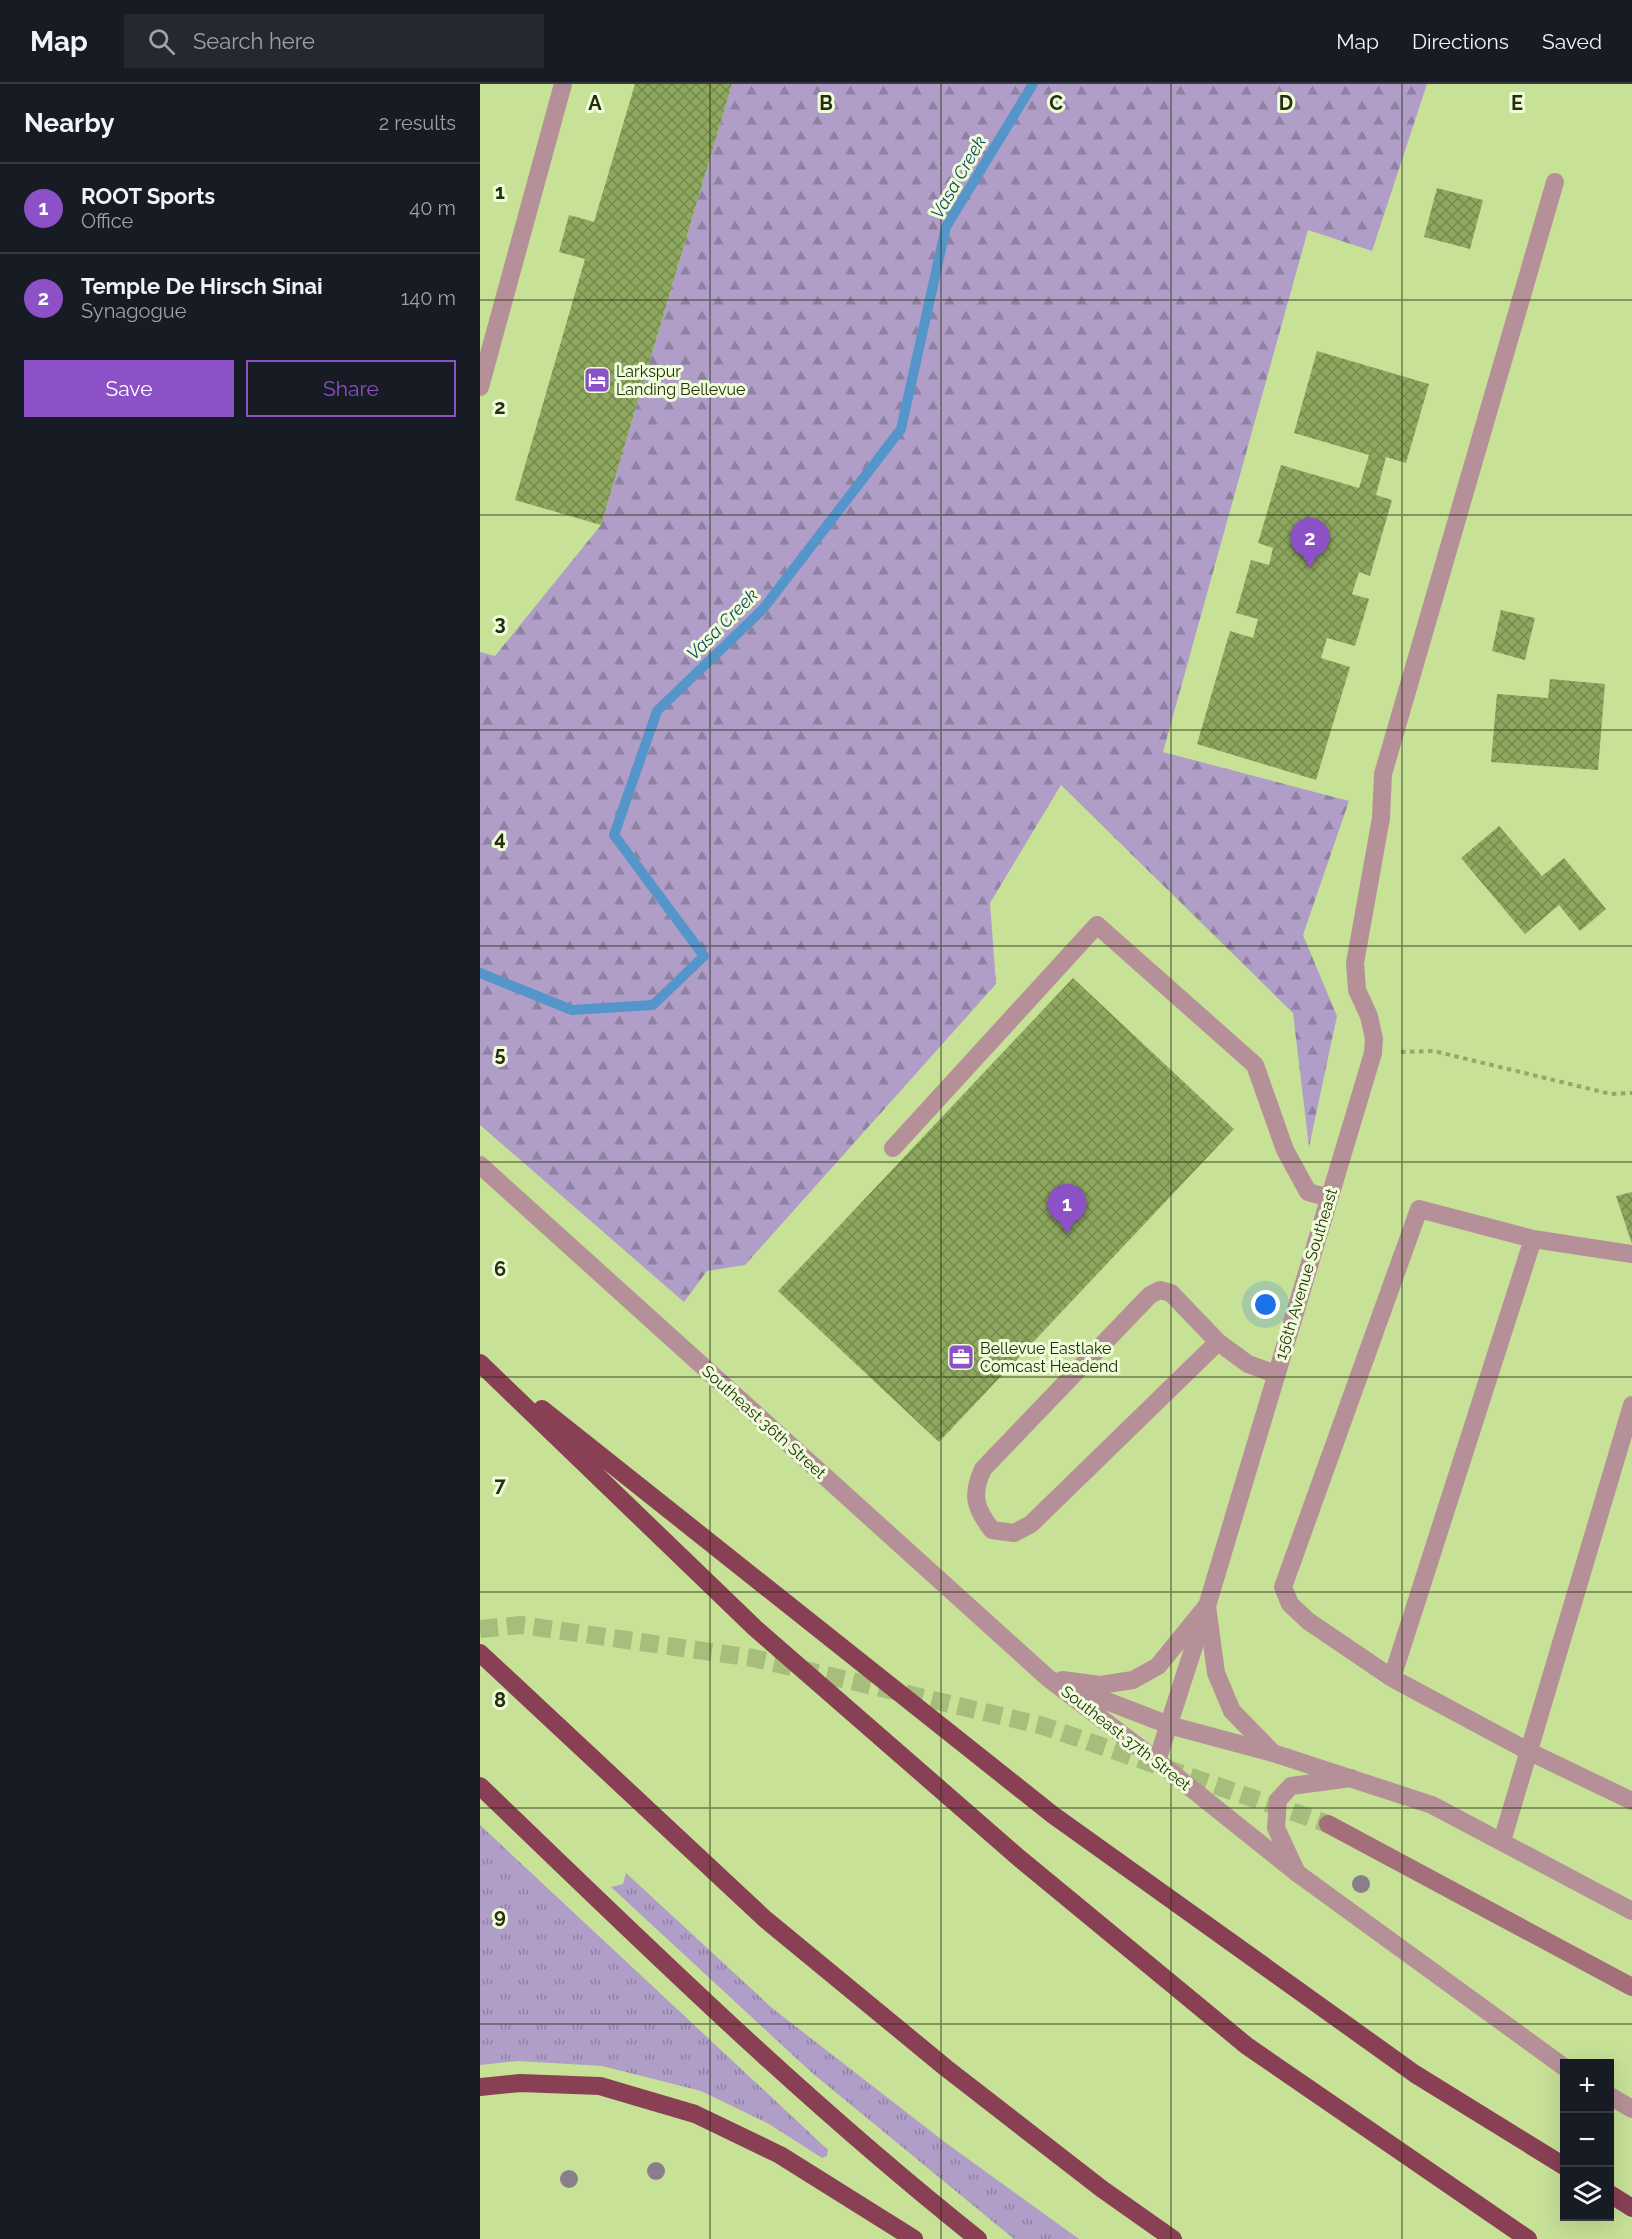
<!DOCTYPE html>
<html lang="en">
<head>
<meta charset="utf-8">
<style>
  body { margin:0; font-family:Raleway,sans-serif; background:#242831; color:#f1f3f6 }
  .controls { position:absolute; right:18px; bottom:18px; display:grid; overflow:hidden; border-radius:0px; box-shadow:0 6px 24px #0002 }
  .controls button { width:54px; height:54px; display:grid; place-items:center; padding:0; border:0; border-bottom:2px solid #363941; background:#171b24; color:#f1f3f6; font:30px sans-serif }
  .you { position:absolute; left:786px; top:1221px; width:21px; height:21px; margin:-15px; border:4px solid #fff; border-radius:50%; background:#1a73e8; box-shadow:0 0 0 9px #1a73e833 }
  .badge { display:grid; place-items:center; width:39px; height:39px; border-radius:50%; background:#8c51c7; color:#fff; font-size:20px; font-weight:700 }
  .pin { position:absolute; translate:-50% -50px; filter:drop-shadow(0 2px 3px #0008) }
  .pin::after { content:''; position:absolute; top:32px; width:21px; height:18px; background:inherit; clip-path:polygon(0 0,100% 0,50% 100%) }
  .list { margin:0; padding:0; list-style:none }
  h2 { display:flex; justify-content:space-between; align-items:center; height:78px; margin:0; padding:0 24px; font-size:26px }
  h2 small { font-size:20px; font-weight:400; color:#9ea1a6 }
  .list li { display:grid; grid-template-columns:39px 1fr auto; gap:18px; align-items:center; box-sizing:border-box; height:90px; padding:0 24px; border-top:2px solid #363941 }
  .list b { display:block; font-size:22px; white-space:nowrap }
  .list p { margin:0; font-size:20px; white-space:nowrap; color:#9ea1a6 }
  .list em { font-size:20px; font-style:normal; color:#9ea1a6 }
  .actions { display:flex; gap:12px; padding:18px 24px }
  .actions a { flex:1; padding:14px 0; border:2px solid #8c51c7; border-radius:0px; text-align:center; font-size:21px; color:#8c51c7 }
  .actions .main { background:#8c51c7; color:#fff }
  .icon { flex:none; width:33px; height:33px; fill:none; stroke:currentColor; stroke-width:2; stroke-linecap:round; stroke-linejoin:round }
  .map { position:relative; flex:none; width:1152px; height:2155px; overflow:hidden }
  header { display:flex; align-items:center; gap:36px; box-sizing:border-box; height:84px; padding:0 30px; background:#171b24; border-bottom:2px solid #363941 }
  header strong { font-size:28px }
  nav { display:flex; gap:33px; margin-inline-start:auto; font-size:21px }
  .search { width:420px; height:54px; background:#242831; display:flex; align-items:center; gap:15px; box-sizing:border-box; padding:0 21px; border-radius:0px; color:#9ea1a6; font-size:22px }
  main { display:flex }
  aside { flex:1; background:#171b24 }
  .map>svg:first-child { display:block }
</style>
</head>
<body>
<header>
<strong>Map</strong>
<div class="search"><svg class="icon" aria-label="search" viewBox="0 0 24 24"><circle cx="10" cy="10" r="6"/><path d="M15 15l6 6"/></svg>Search here</div>
<nav><a>Map</a><a>Directions</a><a>Saved</a></nav>
</header>
<main>
<aside>
<h2>Nearby<small>2 results</small></h2>
<ul class="list">
<li><span class="badge">1</span><div><b>ROOT Sports</b><p>Office</p></div><em>40 m</em></li>
<li><span class="badge">2</span><div><b>Temple De Hirsch Sinai</b><p>Synagogue</p></div><em>140 m</em></li>
</ul>
<div class="actions"><a class="main">Save</a><a>Share</a></div>
</aside>
<div class="map">
<svg width="1152" height="2155" viewBox="0 0 1152 2155">
  <defs>
    <pattern id="grass-tufts" width="24" height="20" patternUnits="userSpaceOnUse" patternTransform="scale(1.5)"><rect width="24" height="20" fill="#b09ec8"/><path d="M3 7l-1-3M5 7V3M7 7l1-3M15 17l-1-3M17 17v-4M19 17l1-3" fill="none" stroke="#8f81a1"/></pattern>
    <pattern id="forest-firs" width="22" height="20" patternUnits="userSpaceOnUse" patternTransform="scale(1.5)"><rect width="22" height="20" fill="#b09ec8"/><path d="M5 1l3.5 6h-7zM16 11l3.5 6h-7z" fill="#8f81a1"/></pattern>
    <pattern id="building-cross-hatch" width="8" height="8" patternUnits="userSpaceOnUse" patternTransform="scale(1.5)"><rect width="8" height="8" fill="#8fa860"/><path d="M0 0l8 8M0 8l8-8" fill="none" stroke="#75894e"/></pattern>
  </defs>
  <rect width="100%" height="100%" fill="#c7e197"/>
  <!-- grass -->
  <path fill="url(#grass-tufts)" d="M0,1741L348,2066L347,2072L342,2074L289,2040L221,2007L122,1982L38,1977L0,1981Z
    M146,1789L292,1924L466,2059L599,2155H534L331,1988L131,1803L143,1800Z"/>
  <!-- forest -->
  <path fill="url(#forest-firs)" d="M252,0H947L892,167L828,146L683,668L869,717L823,851L857,932L829,1063L813,929L581,701L510,819L516,900L265,1181L227,1187L204,1218L0,1041V568L15,572L121,441Z"/>
  <g fill="none" stroke-linecap="round" stroke-linejoin="round">
    <!-- stream -->
    <path stroke="#5596ca" stroke-width="10" d="M0,889L92,926L173,921L224,872L134,751L177,627L283,525L421,345L466,143L553,0"/>
  </g>
  <!-- building -->
  <path fill="url(#building-cross-hatch)" d="M155,0H252L121,441L35,416L105,175L79,168L89,131L114,138Z
    M957,104L1003,116L990,165L944,153Z
    M837,267L949,300L926,379L906,373L896,411L912,416L890,492L879,488L872,510L889,515L875,562L847,554L841,574L870,583L836,696L717,660L750,547L773,554L778,535L756,529L771,476L789,481L793,464L778,459L801,381L879,404L889,371L814,349Z
    M1021,526L1055,534L1045,576L1012,567Z
    M1070,595L1125,600L1118,686L1011,678L1017,610L1068,614Z
    M1019,742L1062,792L1084,774L1126,825L1100,847L1079,821L1045,850L981,774Z
    M593,894L754,1045L459,1358L298,1207Z
    M1152,1108V1160L1136,1112Z"/>
  <g fill="none" stroke-linecap="round" stroke-linejoin="round">
    <!-- secondary-tunnel -->
    <path stroke="#a7bd7c" stroke-width="18" stroke-dasharray="18 9" stroke-linecap="butt" d="M0,1545L41,1541L273,1574L560,1641L848,1740"/>
    <!-- path -->
    <path stroke="#92a76b" stroke-width="4" stroke-dasharray="4.5 4.5" stroke-linecap="butt" d="M921,968L954,967L1131,1010L1152,1009"/>
    <!-- lane -->
    <path stroke="#b69098" stroke-width="18" d="M0,303L83,0
      M901,734L903,690L1075,98
      M413,1064L617,841L775,981L805,1066L828,1108L849,1114
      M1152,1170L1053,1155L939,1125L803,1503L810,1520L828,1537L912,1594L1048,1667L1152,1717
      M738,1258L551,1440L534,1449L512,1446C495,1424 491,1411 503,1385L670,1211L680,1206L691,1209L738,1258L768,1280L796,1290
      M727,1522L736,1589L752,1627L793,1669
      M912,1594L1053,1155
      M582,1596L620,1601L653,1596L678,1582L726,1523
      M1022,1757L1152,1321
      M817,1789L796,1744L798,1716L811,1702L871,1694"/>
    <!-- street -->
    <path stroke="#b69098" stroke-width="18" d="M0,1081L568,1594L677,1677L817,1789L1084,1983
      M590,1603L689,1641L793,1669L952,1721L1152,1827
      M677,1677L727,1522L893,969L894,955L889,932L877,906L875,879L901,734
      M1130,2012L1152,2025"/>
    <!-- secondary -->
    <path stroke="#a46e7b" stroke-width="18" d="M848,1740L1152,1903"/>
    <!-- highway -->
    <path stroke="#893f54" stroke-width="18" d="M0,1279L275,1544L539,1774L767,1962L1048,2155
      M62,1325L573,1731L935,1990L1084,2082
      M0,1569L285,1835L466,1984L622,2105L693,2155
      M0,1702C162,1858 322,2015 498,2155
      M0,2003L40,1999L120,2002L215,2030L300,2071L434,2155
      M1130,2110L1152,2124"/>
  </g>
  <!-- trees -->
  <g fill="#897f8a">
    <circle cx="881" cy="1800" r="9"/>
    <circle cx="176" cy="2087" r="9"/>
    <circle cx="89" cy="2095" r="9"/>
  </g>
  <!-- grid -->
  <path fill="none" stroke="#252e11" stroke-width="1.5" stroke-opacity="0.55" d="M230,0V2155M461,0V2155M691,0V2155M922,0V2155M0,216H1152M0,431H1152M0,646H1152M0,862H1152M0,1078H1152M0,1293H1152M0,1508H1152M0,1724H1152M0,1940H1152"/>
  <!-- icons -->
  <defs>
    <symbol id="hotel-square" viewBox="-11 -11 22 22"><rect x="-9" y="-9" width="18" height="18" rx="4" fill="#8c51c7" stroke="#eefdd8"/><path d="M-6-4.5h1.5V1H6V5H4.5V3h-9V5H-6ZM-4 0a1.8 1.8 0 1 1 3.6 0ZM.5 0V-2.5h3Q6-2.5 6 0Z" fill="#fff"/></symbol>
    <symbol id="office-square" viewBox="-11 -11 22 22"><rect x="-9" y="-9" width="18" height="18" rx="4" fill="#8c51c7" stroke="#eefdd8"/><path d="M-6-3h4V-5.5h4V-3h4V5H-6ZM-1-4.5V-3h2v-1.5ZM-6 0V1H6V0Z" fill="#fff"/></symbol>
  </defs>
  <g fill-rule="evenodd">
    <use href="#hotel-square" x="102" y="281" width="30" height="30"/>
    <use href="#office-square" x="466" y="1258" width="30" height="30"/>
  </g>
  <g text-anchor="middle" dominant-baseline="central" stroke-width="6" stroke-linejoin="round" paint-order="stroke">
    <!-- poi labels -->
    <g font-size="16" fill="#252e11" stroke="#eefdd8" text-anchor="start">
      <text x="136" y="287">Larkspur<tspan x="136" dy="18">Landing Bellevue</tspan></text>
      <text x="500" y="1264">Bellevue Eastlake<tspan x="500" dy="18">Comcast Headend</tspan></text>
    </g>
    <!-- street labels -->
    <g font-size="16" fill="#252e11" stroke="#eefdd8">
      <text transform="translate(826 1190) rotate(-73)">156th Avenue Southeast</text>
      <text transform="translate(284 1338) rotate(42)">Southeast 36th Street</text>
      <text transform="translate(646 1654) rotate(38)">Southeast 37th Street</text>
    </g>
    <!-- water labels -->
    <g font-size="18" font-style="italic" fill="#154669" stroke="#eefdd8">
      <text transform="translate(478 93) rotate(-60)">Vasa Creek</text>
      <text transform="translate(242 540) rotate(-45)">Vasa Creek</text>
    </g>
  </g>
  <g font-size="20" text-anchor="middle" font-weight="bold" fill="#252e11" stroke="#eefdd8" stroke-width="6" stroke-linejoin="round" paint-order="stroke">
    <text x="115" y="26">A</text>
    <text x="346" y="26">B</text>
    <text x="576" y="26">C</text>
    <text x="806" y="26">D</text>
    <text x="1037" y="26">E</text>
    <text x="20" y="115">1</text>
    <text x="20" y="330">2</text>
    <text x="20" y="546">3</text>
    <text x="20" y="761">4</text>
    <text x="20" y="977">5</text>
    <text x="20" y="1192">6</text>
    <text x="20" y="1408">7</text>
    <text x="20" y="1623">8</text>
    <text x="20" y="1839">9</text>
  </g>
</svg>
<div class="controls">
<button>+</button>
<button>−</button>
<button><svg class="icon" aria-label="layers" viewBox="0 0 24 24"><path d="M12 4l9 5-9 5-9-5zM3 14l9 5 9-5"/></svg></button>
</div>
<div class="you"></div>
<div class="pin badge" style="left:587px;top:1150px">1</div>
<div class="pin badge" style="left:830px;top:484px">2</div>
</div>
</main>
</body>
</html>
